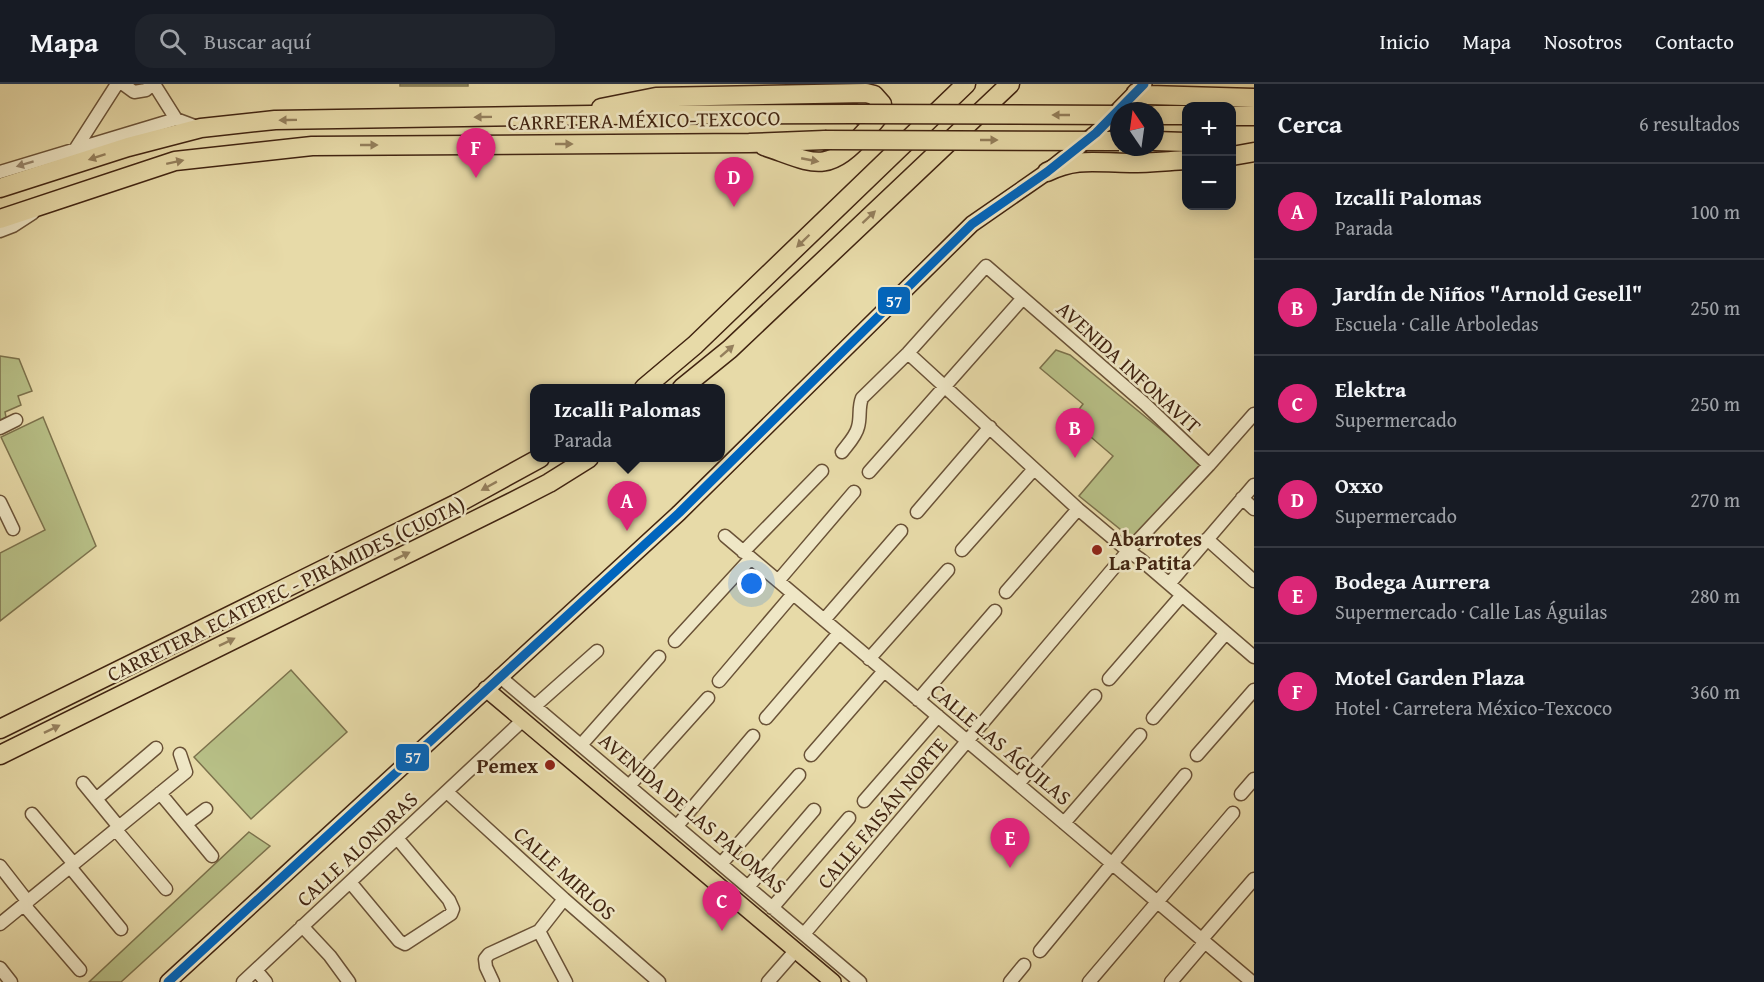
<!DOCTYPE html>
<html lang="es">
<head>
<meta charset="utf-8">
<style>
  body { margin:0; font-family:"Gentium Book Plus",serif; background:#20242c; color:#f1f3f6 }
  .controls { position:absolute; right:18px; top:18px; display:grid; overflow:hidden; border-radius:12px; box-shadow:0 3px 15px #0003 }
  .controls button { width:54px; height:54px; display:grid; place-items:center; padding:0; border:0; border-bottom:2px solid #363941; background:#171b24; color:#f1f3f6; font:30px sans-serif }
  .compass { position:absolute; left:1110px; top:18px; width:54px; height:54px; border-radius:50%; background:#171b24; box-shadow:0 3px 15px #0003; rotate:347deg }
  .you { position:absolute; left:752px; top:500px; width:21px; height:21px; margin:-15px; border:4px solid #fff; border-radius:50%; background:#1a73e8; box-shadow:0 0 0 9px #1a73e833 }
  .badge { display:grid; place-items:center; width:39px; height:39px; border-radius:50%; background:#db2777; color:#fff; font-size:20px; font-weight:700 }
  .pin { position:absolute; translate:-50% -50px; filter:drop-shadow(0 2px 3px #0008) }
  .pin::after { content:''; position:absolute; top:32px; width:21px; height:18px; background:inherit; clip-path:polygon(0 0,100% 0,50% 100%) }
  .popup { position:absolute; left:530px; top:300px; width:195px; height:78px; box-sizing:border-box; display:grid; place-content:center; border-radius:12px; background:#171b24; filter:drop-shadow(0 2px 4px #0005); font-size:20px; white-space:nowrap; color:#9ea1a6 }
  .popup b { font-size:22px; color:#f1f3f6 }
  .popup::after { content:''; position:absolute; left:50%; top:100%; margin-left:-12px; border:12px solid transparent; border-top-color:#171b24 }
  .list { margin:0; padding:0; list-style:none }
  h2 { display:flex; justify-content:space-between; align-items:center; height:78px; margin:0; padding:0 24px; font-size:26px }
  h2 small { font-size:20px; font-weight:400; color:#9ea1a6 }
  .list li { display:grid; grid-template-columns:39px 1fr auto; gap:18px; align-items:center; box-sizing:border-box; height:96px; padding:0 24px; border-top:2px solid #363941 }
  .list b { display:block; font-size:22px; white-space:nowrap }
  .list p { margin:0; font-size:20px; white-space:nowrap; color:#9ea1a6 }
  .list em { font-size:20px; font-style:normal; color:#9ea1a6 }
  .icon { flex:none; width:33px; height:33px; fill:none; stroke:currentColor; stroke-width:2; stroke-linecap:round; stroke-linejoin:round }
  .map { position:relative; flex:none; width:1254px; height:898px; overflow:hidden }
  header { display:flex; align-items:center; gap:36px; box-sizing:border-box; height:84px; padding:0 30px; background:#171b24; border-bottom:2px solid #363941 }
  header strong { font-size:28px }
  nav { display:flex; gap:33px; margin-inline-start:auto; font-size:21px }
  .search { width:420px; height:54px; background:#20242c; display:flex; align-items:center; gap:15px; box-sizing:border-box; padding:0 21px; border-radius:18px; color:#9ea1a6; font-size:22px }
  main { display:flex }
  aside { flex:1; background:#171b24 }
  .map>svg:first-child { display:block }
</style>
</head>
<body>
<header>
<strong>Mapa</strong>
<div class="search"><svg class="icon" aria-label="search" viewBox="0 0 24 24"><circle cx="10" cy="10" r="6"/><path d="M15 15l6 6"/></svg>Buscar aquí</div>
<nav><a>Inicio</a><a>Mapa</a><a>Nosotros</a><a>Contacto</a></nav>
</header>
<main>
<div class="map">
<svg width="1254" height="898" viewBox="0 0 1254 898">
  <rect width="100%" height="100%" fill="#e7daa8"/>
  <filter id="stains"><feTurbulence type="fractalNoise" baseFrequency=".00333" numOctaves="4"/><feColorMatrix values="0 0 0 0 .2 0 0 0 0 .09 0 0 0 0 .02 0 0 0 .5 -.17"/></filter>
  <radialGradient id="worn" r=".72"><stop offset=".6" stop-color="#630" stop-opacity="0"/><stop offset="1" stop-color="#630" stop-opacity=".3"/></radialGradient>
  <!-- green -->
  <path fill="#b7bf86" stroke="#7c724c" stroke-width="1.5" d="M400,0H468V2H400Z
    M1056,266L1070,271L1204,381L1136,458L1079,412L1113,372L1071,336L1083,320L1040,284Z
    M0,272L19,275L32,307L18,312L21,321L5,328L6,333L0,336Z
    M43,333L96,462L0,537V469L45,446L1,353Z
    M291,586L347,648L251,735L194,673Z
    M249,748L270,762L121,898H89Z"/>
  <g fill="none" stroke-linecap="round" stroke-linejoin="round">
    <defs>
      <path id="minor" d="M123,0L134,8L146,6L153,0
        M154,0L176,35
        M76,64L117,0
        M0,88L176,35L200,44
        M0,147L13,142L33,129
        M908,269L1078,425L1128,467L1140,475L1254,573
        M0,344L16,336
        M842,368C848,360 856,352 858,343C861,333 858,324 862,314L908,269L986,182L1145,320L1209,381
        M869,388L1023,214
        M1242,414L1254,425
        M0,418L13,445
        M917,428L990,343
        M725,452L1252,898
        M1207,455L1254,497
        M962,466L1034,385
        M743,468L822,387
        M778,497L854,408
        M1169,500L1254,401
        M1006,508L1078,425
        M824,536L901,447
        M675,557L751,474
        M869,575L948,486
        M499,592L860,898
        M1109,595L1182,511
        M719,597L793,510
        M918,616L995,527
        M535,622L597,567
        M766,634L839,549
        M1153,634L1225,550
        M581,661L659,573
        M811,671L884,587
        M1197,671L1254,606
        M83,699L119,743
        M1018,700L1095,612
        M629,702L708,614
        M447,708L564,815L659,898
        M160,709L212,772
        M1241,710L1254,695
        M96,715L156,664
        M864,717L938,632
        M32,730L74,780
        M1064,739L1140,651
        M186,740L206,725
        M677,742L753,652
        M116,746L166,805
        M721,780L799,691
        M0,782L28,818
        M70,783L121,845
        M350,798L399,857L405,860L451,830L453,825L449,816L397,754
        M748,803L814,726
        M24,821L80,886
        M772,824L849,734
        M0,840L186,688L180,670
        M302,842L330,872L349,898
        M539,847L566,898
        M804,850L1128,467L1209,381L1254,330
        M1202,855L1254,795
        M1040,867L1185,691
        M0,884L11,898
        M256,886L266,898
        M243,898L523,636
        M493,898L486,883L485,875L489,870L539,847L564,815
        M768,898L796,866
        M1010,898L1024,881
        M1089,898L1233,729
        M1171,898L1205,858"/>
      <path id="major" d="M486,605L833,898
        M168,898L679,429L972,140L1047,88L1096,49L1144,0"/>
      <path id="highway" d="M1136,9L1149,11L1254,14
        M601,24L656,13L866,9L874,11L882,20C882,32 872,39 865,48C826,92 814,79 764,62
        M1155,31H1186
        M1232,32H1254
        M1155,57L1186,58
        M1232,72L1254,68
        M1047,88C1077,73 1098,79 1130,79C1149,79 1168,77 1186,76
        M0,104L128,63L201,44L275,36L591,31L856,30
        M0,135L175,77L312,62L749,59L825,56
        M644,304L695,261L966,0
        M682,304L730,265L1010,0
        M0,645L460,418L540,374
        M0,671L510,419L549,399L589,374"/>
    </defs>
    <!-- minor casing -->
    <use href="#minor" stroke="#6a5237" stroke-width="15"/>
    <!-- major casing -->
    <use href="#major" stroke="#412411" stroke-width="18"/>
    <!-- highway casing -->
    <use href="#highway" stroke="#412411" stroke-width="21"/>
    <!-- minor -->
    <use href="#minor" stroke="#efe7c6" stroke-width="12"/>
    <!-- major -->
    <use href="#major" stroke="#e7daa8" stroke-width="15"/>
    <!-- highway -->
    <use href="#highway" stroke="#e7daa8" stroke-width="18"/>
    <defs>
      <path id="highway-bridge" d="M856,30L1119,31
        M825,56L1119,57"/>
    </defs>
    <!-- highway-bridge casing -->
    <use href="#highway-bridge" stroke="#412411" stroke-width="21" stroke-linecap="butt"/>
    <!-- highway-bridge -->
    <use href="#highway-bridge" stroke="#e7daa8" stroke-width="18"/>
    <defs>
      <path id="bus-1" d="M168,898L679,429L972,140L1047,88L1096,49L1144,0"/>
    </defs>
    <!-- bus-1 casing -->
    <use href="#bus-1" stroke="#efe7c6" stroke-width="14"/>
    <!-- bus-1 -->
    <use href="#bus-1" stroke="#0065bd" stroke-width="9"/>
  </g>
  <!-- one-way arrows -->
  <defs><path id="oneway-solid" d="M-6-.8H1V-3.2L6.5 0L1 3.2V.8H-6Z" transform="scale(1.5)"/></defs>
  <g fill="#947f5c">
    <use href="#oneway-solid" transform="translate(1061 31) rotate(-180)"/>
    <use href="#oneway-solid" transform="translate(483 33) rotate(179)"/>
    <use href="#oneway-solid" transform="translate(288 36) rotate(179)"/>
    <use href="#oneway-solid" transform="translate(989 56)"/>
    <use href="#oneway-solid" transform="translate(564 60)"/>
    <use href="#oneway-solid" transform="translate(369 61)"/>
    <use href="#oneway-solid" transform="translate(97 73) rotate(162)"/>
    <use href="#oneway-solid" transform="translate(810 76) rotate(11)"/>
    <use href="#oneway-solid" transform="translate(175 78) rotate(-12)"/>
    <use href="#oneway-solid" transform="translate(869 133) rotate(-43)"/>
    <use href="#oneway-solid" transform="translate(803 157) rotate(136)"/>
    <use href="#oneway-solid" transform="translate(727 267) rotate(-41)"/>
    <use href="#oneway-solid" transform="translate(489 402) rotate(151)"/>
    <use href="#oneway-solid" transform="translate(402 472) rotate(-26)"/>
    <use href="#oneway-solid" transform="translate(227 558) rotate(-26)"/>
    <use href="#oneway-solid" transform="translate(52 645) rotate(-26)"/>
  </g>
  <use fill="#98866c" href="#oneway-solid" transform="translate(25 80) rotate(163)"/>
  <!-- markers -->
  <g fill="#8f2418" stroke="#efe7c6" stroke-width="2">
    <circle cx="1097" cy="466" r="6"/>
    <circle cx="550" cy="681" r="6"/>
  </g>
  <g text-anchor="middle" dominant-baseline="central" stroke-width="5" stroke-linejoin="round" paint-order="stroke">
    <!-- street labels -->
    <g font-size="21" fill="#412411" stroke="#efe7c6">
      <text transform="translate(644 36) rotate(-1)">CARRETERA MÉXICO-TEXCOCO</text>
      <text transform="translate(1129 283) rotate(42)">AVENIDA INFONAVIT</text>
      <text transform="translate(286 505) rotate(-26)">CARRETERA ECATEPEC - PIRÁMIDES (CUOTA)</text>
      <text transform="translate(1001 660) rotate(40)">CALLE LAS ÁGUILAS</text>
      <text transform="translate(693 729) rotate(40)">AVENIDA DE LAS PALOMAS</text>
      <text transform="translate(882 729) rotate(-50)">CALLE FAISÁN NORTE</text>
      <text transform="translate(357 765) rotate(-43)">CALLE ALONDRAS</text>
      <text transform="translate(565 789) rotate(42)">CALLE MIRLOS</text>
    </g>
    <!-- poi labels -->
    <g font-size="21" font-weight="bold" fill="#412411" stroke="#efe7c6" text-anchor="start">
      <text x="1109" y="454">Abarrotes<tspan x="1109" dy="24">La Patita</tspan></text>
      <text x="538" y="681" text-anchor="end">Pemex</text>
    </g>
  </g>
  <g stroke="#efe7c6" stroke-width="2">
    <rect x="877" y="202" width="34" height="29" rx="6" fill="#0065bd"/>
    <rect x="395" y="659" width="35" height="29" rx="6" fill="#0065bd"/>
  </g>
  <g font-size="16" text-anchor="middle" font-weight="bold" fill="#fff">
    <text x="894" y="223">57</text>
    <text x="413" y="679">57</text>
  </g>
  <rect width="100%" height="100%" filter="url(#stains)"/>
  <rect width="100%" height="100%" fill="url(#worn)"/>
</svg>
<div class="controls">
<button>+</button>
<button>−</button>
</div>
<svg class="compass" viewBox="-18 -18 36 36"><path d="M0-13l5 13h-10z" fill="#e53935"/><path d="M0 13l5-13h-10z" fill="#9ea1a6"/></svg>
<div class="you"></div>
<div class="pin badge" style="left:627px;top:447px">A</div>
<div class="popup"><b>Izcalli Palomas</b>Parada</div>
<div class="pin badge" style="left:1075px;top:374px">B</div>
<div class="pin badge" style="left:722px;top:847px">C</div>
<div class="pin badge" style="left:734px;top:123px">D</div>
<div class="pin badge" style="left:1010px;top:784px">E</div>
<div class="pin badge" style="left:476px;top:94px">F</div>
</div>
<aside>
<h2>Cerca<small>6 resultados</small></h2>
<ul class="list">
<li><span class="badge">A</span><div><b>Izcalli Palomas</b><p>Parada</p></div><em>100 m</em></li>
<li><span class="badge">B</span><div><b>Jardín de Niños &quot;Arnold Gesell&quot;</b><p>Escuela · Calle Arboledas</p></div><em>250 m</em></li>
<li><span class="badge">C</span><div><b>Elektra</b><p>Supermercado</p></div><em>250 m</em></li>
<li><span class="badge">D</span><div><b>Oxxo</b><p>Supermercado</p></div><em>270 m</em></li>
<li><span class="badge">E</span><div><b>Bodega Aurrera</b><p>Supermercado · Calle Las Águilas</p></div><em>280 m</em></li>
<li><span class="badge">F</span><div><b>Motel Garden Plaza</b><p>Hotel · Carretera México-Texcoco</p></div><em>360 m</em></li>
</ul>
</aside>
</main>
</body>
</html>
